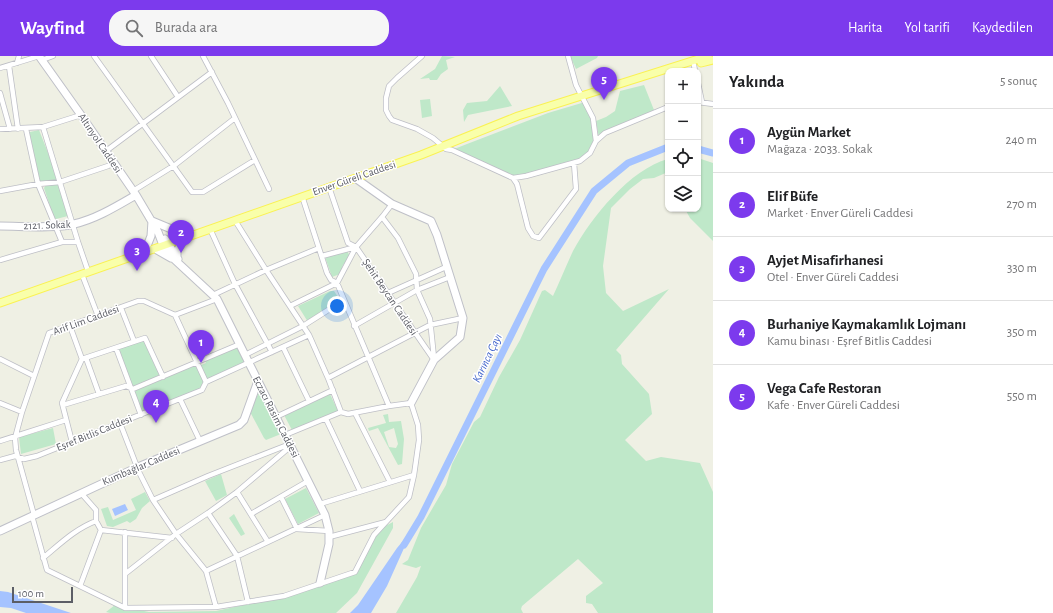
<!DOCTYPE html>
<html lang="tr">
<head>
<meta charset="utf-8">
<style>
  body { margin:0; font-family:"Alegreya Sans",sans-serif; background:#f6f6f6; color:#202124 }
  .controls { position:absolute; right:12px; top:12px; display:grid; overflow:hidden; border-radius:8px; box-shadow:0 1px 3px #0004 }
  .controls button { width:36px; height:36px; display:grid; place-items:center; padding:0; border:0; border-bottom:1px solid #e0e0e0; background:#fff; color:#202124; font:20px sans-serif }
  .scale { position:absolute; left:12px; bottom:10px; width:61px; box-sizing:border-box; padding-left:4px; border:2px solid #5c5e66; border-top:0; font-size:11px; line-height:14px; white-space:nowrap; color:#5c5e66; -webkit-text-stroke:3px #fff; paint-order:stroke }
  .you { position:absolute; left:337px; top:250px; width:14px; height:14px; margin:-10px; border:3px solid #fff; border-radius:50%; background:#1a73e8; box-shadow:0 0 0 6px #1a73e833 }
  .badge { display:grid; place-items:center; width:26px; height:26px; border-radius:50%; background:#7c3aed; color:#fff; font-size:13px; font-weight:700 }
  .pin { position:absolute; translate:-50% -33px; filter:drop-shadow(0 1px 2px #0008) }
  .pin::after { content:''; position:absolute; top:21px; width:14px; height:12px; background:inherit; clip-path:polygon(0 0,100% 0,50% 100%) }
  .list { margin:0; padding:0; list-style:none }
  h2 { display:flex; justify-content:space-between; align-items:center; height:52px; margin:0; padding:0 16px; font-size:17px }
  h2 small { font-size:13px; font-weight:400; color:#757577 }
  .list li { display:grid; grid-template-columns:26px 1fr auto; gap:12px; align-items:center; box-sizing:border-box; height:64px; padding:0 16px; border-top:1px solid #e0e0e0 }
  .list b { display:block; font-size:15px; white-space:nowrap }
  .list p { margin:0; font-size:13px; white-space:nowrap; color:#757577 }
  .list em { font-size:13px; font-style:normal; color:#757577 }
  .icon { flex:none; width:22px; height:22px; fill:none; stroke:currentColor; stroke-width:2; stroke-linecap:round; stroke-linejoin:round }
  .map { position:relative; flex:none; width:713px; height:557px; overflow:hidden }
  header { display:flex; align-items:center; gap:24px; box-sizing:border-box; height:56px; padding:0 20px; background:#7c3aed; color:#fff }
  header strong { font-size:19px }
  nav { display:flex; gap:22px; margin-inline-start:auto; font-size:14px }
  .search { width:280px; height:36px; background:#f6f6f6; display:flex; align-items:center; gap:10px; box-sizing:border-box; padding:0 14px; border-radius:16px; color:#757577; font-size:15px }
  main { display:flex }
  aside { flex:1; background:#fff }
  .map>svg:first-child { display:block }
</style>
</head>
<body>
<header>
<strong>Wayfind</strong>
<div class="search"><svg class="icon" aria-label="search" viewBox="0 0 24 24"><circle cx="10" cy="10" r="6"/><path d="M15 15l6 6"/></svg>Burada ara</div>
<nav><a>Harita</a><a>Yol tarifi</a><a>Kaydedilen</a></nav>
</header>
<main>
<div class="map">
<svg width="713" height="557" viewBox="0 0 713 557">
  <rect width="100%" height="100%" fill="#eff0e4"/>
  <!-- green -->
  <path fill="#bfe8c9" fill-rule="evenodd" d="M442,0L455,1L446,4L448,13L441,18L437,24H430L429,22L420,23L435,13Z
    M570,0H598L597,2L576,13Z
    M644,29L654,54L599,82L596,65L606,61L615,55L620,35Z
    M500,30L512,50L468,59L464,66L463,54L467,47L487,45Z
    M430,43L432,60L422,62L420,44Z
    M585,46L593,62L596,85L594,91L580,105L513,122L454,93L548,57Z
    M39,74L58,122L57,124L40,126V125L29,78L30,76Z
    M698,102L713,107V185L690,162L685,153H698Z
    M668,103V116L654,122L643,123L630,133L611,152L603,210L606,237L623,255L669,233L616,294L621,299L622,308L649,338L652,358L625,384L646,405L661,401L700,407L713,436V557H598L592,548L586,547V540L603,527L578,503L522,550L521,553L523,557H396L417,521L421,510L416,512L402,508L408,504L421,472L446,429L452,408L474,366L480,361L499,321L520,284L542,235L545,234L553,240C560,225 566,210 573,195C591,162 630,113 668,103Z
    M59,128L68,160L56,163L54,162L44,132L46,129Z
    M347,194L350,201L343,209L340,218L332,221L325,201Z
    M330,235H334L340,244L308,266L298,250Z
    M144,282L163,321L197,306L199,310L206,307L204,303L240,288L249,307L206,326L202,334L141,359L116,292Z
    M259,337H261L281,378L266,384L264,382L249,354Z
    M330,338L338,355L292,374L284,359Z
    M388,358L389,366L401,365L404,383L402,408L398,409L378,372L369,375L368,372L386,367L383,359ZM394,372L398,388L396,392L389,391L384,376Z
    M53,372L56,388L21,398L19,381Z
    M221,418L227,439L216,445L205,425Z
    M306,432L319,457L298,468L285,443Z
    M145,436L150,445L142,452L136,463L130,467L127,465L113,471L107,470L101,453L108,451L113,464L136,454L131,443Z
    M234,458L245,478L241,480L229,462Z
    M393,466V472L357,537L336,557H110L106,556L115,549L149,556L216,555L267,544L356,515L376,475Z"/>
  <!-- water -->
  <path fill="#a5c3ff" d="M125,448L128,454L115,460L112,453Z
    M409,481L387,530L371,557H350L358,549L397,492L402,486Z
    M0,535L8,536L71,557H26L11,552L0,551Z"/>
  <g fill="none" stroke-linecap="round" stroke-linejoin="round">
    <!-- river -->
    <path stroke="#a5c3ff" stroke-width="7" d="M698,93L713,97
      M404,489L421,461L544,213L594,135L628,107L668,91"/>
    <defs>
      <path id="street" d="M94,0L192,136H203L255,104
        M151,0L178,41
        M203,0L228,47L269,133
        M422,0L397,22L389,30L386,42V54L389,60L392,64L417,73L433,82L446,93L452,94L513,122L526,120L580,105L590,97L596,85L593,62L576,29L568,0
        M42,4L53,0
        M17,7L19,0
        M694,9L695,15
        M9,10L18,73
        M0,12L39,0
        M698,27L702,46
        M0,37L10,73
        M698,46L713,48
        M43,71L78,186L88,215
        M0,73L43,71L81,59
        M26,73L38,128L62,186H78
        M596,85L605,77L668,51
        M106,95L212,16
        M513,122L517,128L528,172L533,180L539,182L576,133L574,107
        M330,134L348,187L356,191L434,304
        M0,135L38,128L60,126L108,110L114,107
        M133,135L175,109L235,62
        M303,143L327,217L331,224L337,227L389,350
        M382,161L398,182L416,218L417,234L430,263L434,302
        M236,166L266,214L309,279L328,322L341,356
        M211,175L235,228L272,296
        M322,200L356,191
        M0,204L62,186
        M83,221L98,260
        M388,237L446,211
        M213,239L266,214L319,192
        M290,250L337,227L356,191L382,161L392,148
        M121,252L134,285
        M175,259L217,243
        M70,270L82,303L145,282L163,321
        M354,270L417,234L450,221
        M283,291L309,345
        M116,292L141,359
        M245,299L303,270L344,244
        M86,302L99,338
        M0,303L34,320
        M328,322L430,269L463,262
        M180,343L200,385
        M0,347L22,356
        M63,349L126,330L133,333L240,288
        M355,357L390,426
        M276,361L333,334
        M326,363L360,435
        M120,367L139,416L153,444L176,478L206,515L216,551
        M0,385L66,364
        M72,386L62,347L82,303
        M0,404L15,400L24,403L37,400L202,334L206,326L309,279
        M237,436L268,486
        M81,437L96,454V465
        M281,441L297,473L329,475
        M153,444L208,420L290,388
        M320,448L414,419
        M208,457L237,500L248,546
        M251,458L308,425
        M34,459L16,394L15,382L22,356L49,277L138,245H144L175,259L206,326
        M32,460L47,514L125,552L216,551L284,540L355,516L374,479L409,441L414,419L419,384L418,369L411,347L389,350L348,358L341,356L285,379
        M329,481L386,466
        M43,502C60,488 75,473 96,465L101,474L172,482
        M206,515L325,459
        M125,518V476
        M80,530L101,474
        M125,552V518L176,478L208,457L237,436L291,390"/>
      <path id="secondary" d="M39,0L81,59L136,139L158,176L164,192L175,204L217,243L325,459L329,475V488L320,527
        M358,124L392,148L431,165L437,179L463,262L460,281L434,304L411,347
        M0,170C22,170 53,173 74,168C96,163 117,150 136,139
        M165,183L178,203
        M157,194L171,202
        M145,195L151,180L152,165L188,180
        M177,201V195L183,185
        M0,475L138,411L239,369L244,364L258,325"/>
      <path id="primary" d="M701,7L713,4
        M0,247L421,99L518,60L708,0"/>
    </defs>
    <!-- street casing -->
    <use href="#street" stroke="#bebfc6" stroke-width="6"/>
    <!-- secondary casing -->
    <use href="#secondary" stroke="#bfc0c8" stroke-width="9"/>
    <!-- primary casing -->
    <use href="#primary" stroke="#faf253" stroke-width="9"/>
    <!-- street -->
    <use href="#street" stroke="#fff" stroke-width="4.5"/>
    <!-- secondary -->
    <use href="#secondary" stroke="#fff" stroke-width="7"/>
    <!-- primary -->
    <use href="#primary" stroke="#f9ffaa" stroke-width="7"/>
  </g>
  <g text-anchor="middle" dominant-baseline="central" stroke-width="3" stroke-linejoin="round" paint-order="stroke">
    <!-- street labels -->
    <g font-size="11" fill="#5c5e66" stroke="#fff">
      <text transform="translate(100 87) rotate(56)">Altınyol Caddesi</text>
      <text transform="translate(354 122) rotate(-19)">Enver Güreli Caddesi</text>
      <text transform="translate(47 169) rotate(-2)">2121. Sokak</text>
      <text transform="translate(390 241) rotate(56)">Şehit Beycan Caddesi</text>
      <text transform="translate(86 264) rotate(-20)">Arif Lim Caddesi</text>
      <text transform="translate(276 361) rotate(63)">Eczacı Rasim Caddesi</text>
      <text transform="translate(94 377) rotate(-22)">Eşref Bitlis Caddesi</text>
      <text transform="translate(141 410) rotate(-23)">Kumbağlar Caddesi</text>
    </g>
    <!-- water labels -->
    <g font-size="12" font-style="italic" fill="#3f63ca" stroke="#fff">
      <text transform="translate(487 302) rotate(-64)">Karınca Çayı</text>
    </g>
  </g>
</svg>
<div class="controls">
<button>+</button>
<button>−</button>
<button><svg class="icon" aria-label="locate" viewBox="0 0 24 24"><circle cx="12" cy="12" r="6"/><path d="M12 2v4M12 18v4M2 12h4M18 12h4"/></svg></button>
<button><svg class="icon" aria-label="layers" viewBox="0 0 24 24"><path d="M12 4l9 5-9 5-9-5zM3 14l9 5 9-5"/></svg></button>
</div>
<div class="scale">100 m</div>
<div class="you"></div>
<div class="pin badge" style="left:201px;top:307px">1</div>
<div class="pin badge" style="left:181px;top:197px">2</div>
<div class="pin badge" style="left:137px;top:215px">3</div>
<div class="pin badge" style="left:156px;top:367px">4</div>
<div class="pin badge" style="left:604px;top:44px">5</div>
</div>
<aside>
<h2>Yakında<small>5 sonuç</small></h2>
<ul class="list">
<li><span class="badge">1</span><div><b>Aygün Market</b><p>Mağaza · 2033. Sokak</p></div><em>240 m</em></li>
<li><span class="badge">2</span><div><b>Elif Büfe</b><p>Market · Enver Güreli Caddesi</p></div><em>270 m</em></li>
<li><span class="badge">3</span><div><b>Ayjet Misafirhanesi</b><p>Otel · Enver Güreli Caddesi</p></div><em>330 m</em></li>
<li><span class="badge">4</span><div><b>Burhaniye Kaymakamlık Lojmanı</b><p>Kamu binası · Eşref Bitlis Caddesi</p></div><em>350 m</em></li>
<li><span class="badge">5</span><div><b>Vega Cafe Restoran</b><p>Kafe · Enver Güreli Caddesi</p></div><em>550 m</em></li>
</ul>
</aside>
</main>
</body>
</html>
